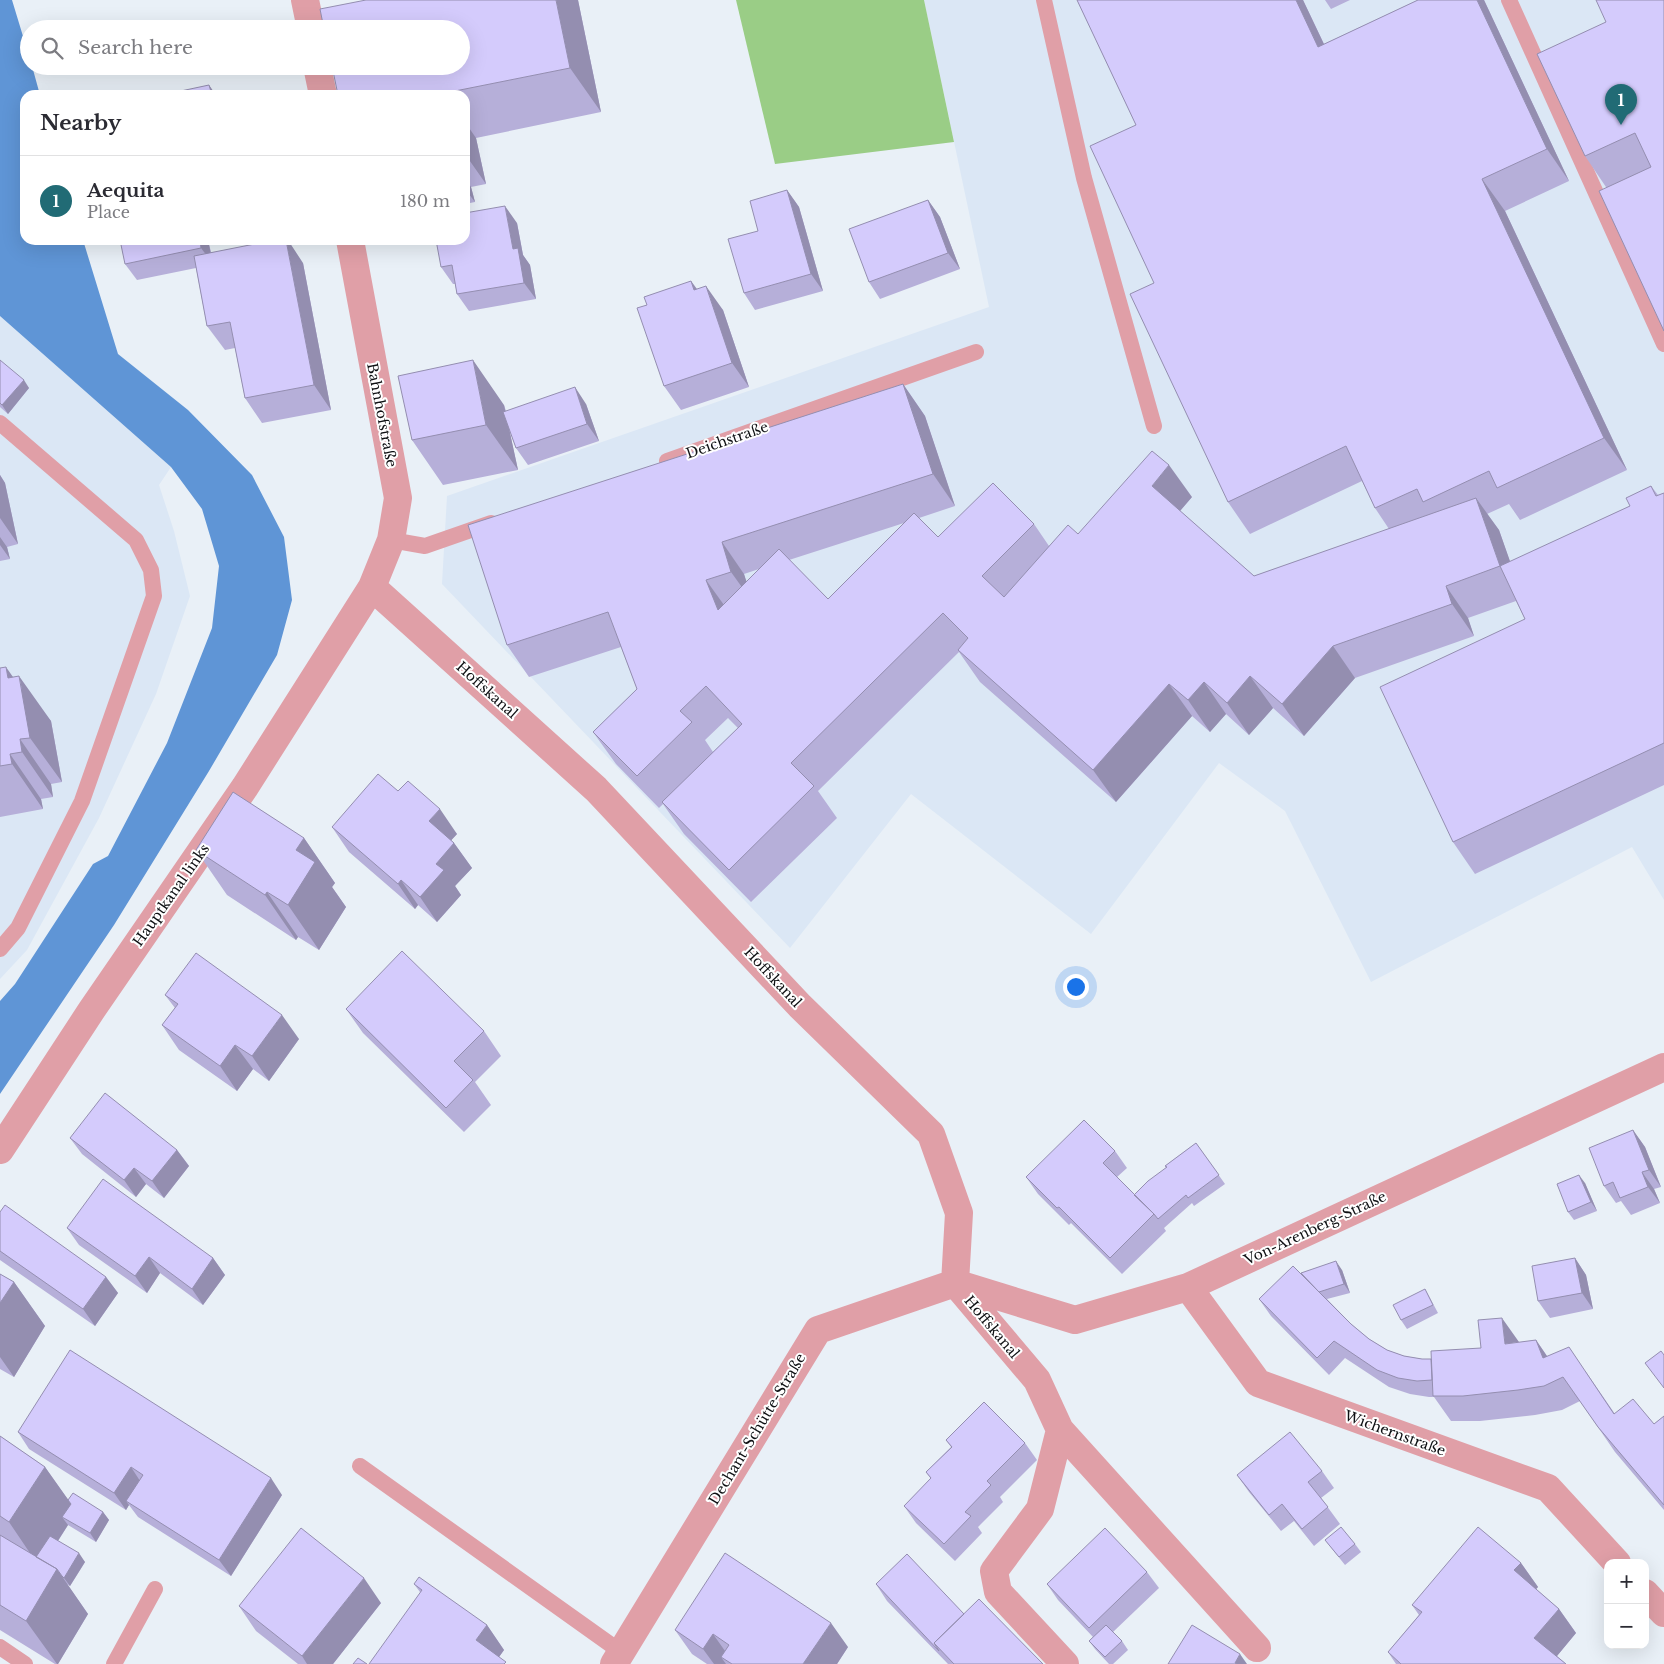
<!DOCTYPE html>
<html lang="en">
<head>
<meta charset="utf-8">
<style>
  body { margin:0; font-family:"Libre Baskerville",serif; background:#f2f2f3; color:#2b2b33 }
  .controls { position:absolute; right:15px; bottom:15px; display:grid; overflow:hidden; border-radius:10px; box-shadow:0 5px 20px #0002 }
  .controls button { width:45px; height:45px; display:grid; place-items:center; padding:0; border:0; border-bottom:1px solid #e1e1e2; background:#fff; color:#2b2b33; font:25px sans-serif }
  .you { position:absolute; left:1075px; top:986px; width:18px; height:18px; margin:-12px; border:4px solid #fff; border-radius:50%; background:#1a73e8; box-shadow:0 0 0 8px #1a73e833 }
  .badge { display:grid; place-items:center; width:32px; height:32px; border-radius:50%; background:#216b75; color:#fff; font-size:16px; font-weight:700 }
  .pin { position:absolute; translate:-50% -41px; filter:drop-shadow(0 1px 2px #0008) }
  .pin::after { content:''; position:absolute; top:26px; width:18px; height:15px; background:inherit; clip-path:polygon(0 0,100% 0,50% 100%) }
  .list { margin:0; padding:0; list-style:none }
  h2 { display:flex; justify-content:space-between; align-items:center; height:65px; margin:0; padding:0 20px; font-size:21px }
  h2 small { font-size:16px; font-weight:400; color:#7c7c81 }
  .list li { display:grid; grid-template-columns:32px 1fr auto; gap:15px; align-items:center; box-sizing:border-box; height:90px; padding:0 20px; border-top:1px solid #e1e1e2 }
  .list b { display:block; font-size:19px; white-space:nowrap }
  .list p { margin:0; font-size:16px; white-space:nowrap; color:#7c7c81 }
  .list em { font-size:16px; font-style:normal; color:#7c7c81 }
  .icon { flex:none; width:28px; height:28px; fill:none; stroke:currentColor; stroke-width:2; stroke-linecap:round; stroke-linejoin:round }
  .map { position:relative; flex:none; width:1664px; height:1664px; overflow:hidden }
  .search { position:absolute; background:#fff; box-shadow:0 5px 20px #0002; left:20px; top:20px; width:450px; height:55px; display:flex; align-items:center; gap:12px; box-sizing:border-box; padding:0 18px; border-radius:28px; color:#7c7c81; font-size:19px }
  .panel { position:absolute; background:#fff; box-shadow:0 5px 20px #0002; left:20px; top:90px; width:450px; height:155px; border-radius:15px }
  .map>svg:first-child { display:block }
</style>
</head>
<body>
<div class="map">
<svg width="1664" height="1664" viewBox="0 0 1664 1664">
  <rect width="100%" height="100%" fill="#e9f0f7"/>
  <!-- built -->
  <path fill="#dbe7f5" d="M924,0H1664V900L1632,847L1371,982L1285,811L1219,763L1091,934L911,794L790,948L442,584L447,496L989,307Z
    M0,316L171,467L159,485L174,531L190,596L156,694L99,818L27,950L0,979Z"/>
  <!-- green -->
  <path fill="#9acd86" d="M736,0H924L954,142L775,164Z"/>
  <!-- water -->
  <path fill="#5f95d6" d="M0,0H12L29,56V66H32L40,95H25V240H83L118,354L188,410L252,475L284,537L292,600L277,655L209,771L114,925L0,1094V1001L15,984L93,864L108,856L167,743L212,628L219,566L202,509L171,467L0,316Z"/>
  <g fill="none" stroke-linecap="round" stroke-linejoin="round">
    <!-- lane -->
    <path stroke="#e09fa7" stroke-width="16" d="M1044,0L1084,178L1154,426
      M1509,0L1664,344
      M0,423L136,540L151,570L154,596L82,801L18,928L0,949
      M667,461L976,352
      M391,540L425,546L491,523
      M360,1466L621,1652
      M0,1647L25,1664
      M114,1664L155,1589"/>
    <!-- street -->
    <path stroke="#e09fa7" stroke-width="28" d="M305,0L311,29
      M317,66L323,95
      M372,587L596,789L800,1006L931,1134L959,1213L955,1283L1037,1380L1060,1430L1040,1509L994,1571L998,1592L1065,1664
      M0,1150L91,1011L245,787L372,587L391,540L398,498L350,240
      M955,1283L1075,1320L1188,1287L1664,1067
      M1188,1287L1258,1383L1548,1488L1617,1563
      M1060,1430L1257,1648
      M1645,1593L1664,1613
      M614,1664L818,1330L955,1283"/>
  </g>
  <!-- wall -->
  <path fill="#b6afd9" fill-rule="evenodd" d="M578,0L601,112L476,138L486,184L471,187L475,202L465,204V95H338Z
    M1077,0H1303L1324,44L1418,0H1484L1569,181L1505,211L1627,470L1520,520L1509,504L1487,514L1499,530L1510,562L1630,506L1651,486L1658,495L1664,493V785L1475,874L1453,842L1525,619L1516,601L1468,618L1474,636L1355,678L1304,736L1273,708L1249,735L1226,714L1210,732L1192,716L1116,802L980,682L959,652L818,791L837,818L751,902L684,834L663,804L659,808L616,764L593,732L637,689L621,647L529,677L507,645L903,384L925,416L955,506L919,518L938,537L1034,524L1049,546L1078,534L1192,497L1180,511L1254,576L1389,529L1375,508L1362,481L1250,534L1228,502L1154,283L1136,125ZM905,522L828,599L789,560L904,523ZM759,569L746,582L744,574ZM728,718L738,728L713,752L705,740Z
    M1325,0H1350L1331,9Z
    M1664,0V331L1606,187L1585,156L1606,22Z
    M787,190L799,207L823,291L755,310L744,293L758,231Z
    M928,200L940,217L960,269L880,299L869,282Z
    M517,223L523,255L530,265L536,299L469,311L457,294L455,284H453L441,267Z
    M208,240L211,252L303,263L331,410L262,423L245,398L235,348L225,350L207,326L196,268L137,280L125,264Z
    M691,281L697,289L723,310L749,387L681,410L664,386L647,305Z
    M0,360L29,388L8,414L0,407Z
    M586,404L599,441L528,465L516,448L509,429L518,470L443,485L412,440L504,405L506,411Z
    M0,475L5,483L18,544L7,547L10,559L0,561Z
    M0,668L13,677L51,721L62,782L51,784L53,797L41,799L43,809L0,817Z
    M398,791L457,834L451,840L454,843L472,868L455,886L461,895L437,922L418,905L415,909L349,852L332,827Z
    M304,838L335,883L332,887L346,907L319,950L298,937L296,940L227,895L196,850Z
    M165,995L299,1039L269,1081L253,1069L237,1091L179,1050L162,1025L175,1008Z
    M346,1009L484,1031L501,1056L475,1082L491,1105L464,1132L363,1033Z
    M1633,1130L1645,1147L1661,1187L1654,1189L1660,1203L1631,1215L1621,1201L1616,1203L1604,1186Z
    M70,1138L177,1150L189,1166L164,1198L146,1184L136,1197L82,1154Z
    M1196,1143L1225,1184L1194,1206L1192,1203L1164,1228L1166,1231L1122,1274L1071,1223L1069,1225L1038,1194L1026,1177L1115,1151L1127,1168L1117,1177L1134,1195L1166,1168L1165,1166Z
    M1585,1183L1597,1211L1574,1220L1568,1212Z
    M0,1212L106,1277L118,1293L95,1326L0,1260Z
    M67,1228L213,1258L225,1275L203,1305L160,1273L147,1293L79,1245Z
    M1575,1258L1586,1275L1593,1309L1550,1318L1538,1301Z
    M1342,1270L1350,1293L1327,1299L1351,1324L1369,1339L1387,1350L1404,1356L1422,1359H1431L1481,1348L1536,1340L1547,1356L1586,1372L1615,1414L1654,1424L1664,1416V1510L1615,1452L1580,1401L1562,1410L1535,1415L1480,1421H1451L1434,1397H1429L1410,1394L1389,1387L1345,1358L1329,1375L1271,1316L1259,1299L1301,1273Z
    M0,1274L14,1282L45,1326L14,1377L0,1369Z
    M1425,1289L1430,1298L1438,1313L1407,1329L1401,1320Z
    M18,1432L282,1495L231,1576L138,1517L129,1505L126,1510L29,1449Z
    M0,1436L45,1467L68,1500L103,1512L109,1520L96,1542L68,1525L58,1541L85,1562L70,1586L67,1584L88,1614L58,1664H55L0,1630Z
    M946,1440L1025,1443L1037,1460L1000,1497L1003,1502L978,1527L982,1533L955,1561L916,1523L904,1506L931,1479L926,1472L951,1447Z
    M1322,1471L1334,1488L1321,1498L1340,1524L1314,1546L1294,1521L1281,1531L1249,1492L1237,1475Z
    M1325,1540L1355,1544L1361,1552L1345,1565Z
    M1521,1563L1538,1587L1536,1589L1559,1609L1576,1633L1557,1656L1566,1664H1396L1388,1652L1419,1615L1412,1605Z
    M1147,1572L1159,1588L1113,1632L1122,1641L1128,1650L1113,1664H1109L1095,1649L1089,1641L1093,1637L1058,1600L1047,1584Z
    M414,1584L487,1625L504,1650L499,1657L420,1592Z
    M876,1584L964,1614L1043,1664H948L887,1601Z
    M381,1603L333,1664H298L256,1631L239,1606Z
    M675,1630L848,1647L837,1664H707L692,1654Z"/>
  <!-- shaded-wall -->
  <path fill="#948eb0" d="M556,0H578L601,112L570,68Z
    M1296,0H1303L1340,78L1318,47Z
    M1477,0H1484L1569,181L1547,149Z
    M209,85L216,95H212Z
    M465,122L476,138L486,184L465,154Z
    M465,178L471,187L475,202L465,189Z
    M1482,179L1505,211L1627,470L1604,438Z
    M787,190L799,207L823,291L811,274Z
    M928,200L940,217L960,269L948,253Z
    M505,206L517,223L523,255L530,265L536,299L524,283L513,249Z
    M200,240H208L213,264L201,248Z
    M286,240H288L303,263L331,410L314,385Z
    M691,281L708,305L694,290Z
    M706,286L723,310L749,387L732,363Z
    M473,360L504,405L518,470L486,425Z
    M24,380L29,388L8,414L2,405Z
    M903,384L925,416L955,506L933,474Z
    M575,387L586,404L599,441L587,424Z
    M1169,465L1192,497L1174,518L1152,486Z
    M0,475L5,483L18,544L0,518Z
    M1476,498L1499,530L1523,598L1500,566Z
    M0,537L7,547L10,559L0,545Z
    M722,542L744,574L754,604L731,572Z
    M706,580L729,612L718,610Z
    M1446,586L1468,618L1474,636L1452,604Z
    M1333,646L1355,678L1304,736L1282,704Z
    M6,667L22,690L19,676L51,721L62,782L30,738L8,678Z
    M1250,676L1273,708L1249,735L1227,703Z
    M1204,682L1226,714L1210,732L1188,700Z
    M1169,684L1192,716L1116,802L1093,770Z
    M20,739L51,784L53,797L22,752Z
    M10,754L41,799L43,809L12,764Z
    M440,809L457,834L446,846L429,821Z
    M304,838L335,883L332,887L346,907L319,950L288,905L296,850Z
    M454,843L472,868L455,886L461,895L437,922L420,897L436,864Z
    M401,880L418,905L415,909L398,884Z
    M267,892L298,937L296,940L265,895Z
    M282,1015L299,1039L269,1081L252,1056Z
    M235,1045L253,1069L237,1091L220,1066Z
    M1633,1130L1645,1147L1661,1187L1649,1170Z
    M177,1150L189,1166L164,1198L152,1181Z
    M134,1168L146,1184L136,1197L124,1180Z
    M1642,1172L1654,1189L1660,1203L1648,1187Z
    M1579,1175L1585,1183L1597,1211L1591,1202Z
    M149,1257L160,1273L147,1293L135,1276Z
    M213,1258L225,1275L203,1305L192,1289Z
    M1575,1258L1586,1275L1593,1309L1582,1293Z
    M1336,1261L1342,1270L1350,1293L1344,1284Z
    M106,1277L118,1293L95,1326L83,1309Z
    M14,1282L45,1326L14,1377L0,1357V1303Z
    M1502,1318L1519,1342L1505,1344Z
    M1536,1340L1553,1365L1543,1358Z
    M45,1467L77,1512L62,1517L68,1525L43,1564L34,1559L9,1522Z
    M131,1467L142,1484L126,1501L129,1505L126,1510L114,1493Z
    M271,1478L282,1495L231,1576L219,1560Z
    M103,1512L109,1520L96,1542L90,1533Z
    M79,1553L85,1562L70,1586L64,1578Z
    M1521,1563L1538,1587L1531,1595L1514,1570Z
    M57,1569L88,1614L58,1664H57L26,1621Z
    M364,1578L381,1603L333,1664H307L302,1656Z
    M1559,1609L1576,1633L1552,1662L1534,1638Z
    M831,1623L848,1647L837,1664H803Z
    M487,1625L504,1650L494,1664L476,1640Z
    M713,1634L730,1658L721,1657L726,1664H714L703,1649Z
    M1240,1654L1247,1664H1236L1235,1663Z"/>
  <!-- building -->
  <path fill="#d4cbfc" stroke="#948eb0" d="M366,0H556L570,68L445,93V95H338L332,66H461V29H324L320,9Z
    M1077,0H1296L1318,47L1418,0H1477L1547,149L1482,179L1604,438L1497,488L1489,471L1423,502L1417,489L1375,508L1346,446L1228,502L1130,294L1154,283L1090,146L1136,125Z
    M1596,0H1664V331L1599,191L1651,167L1635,133L1585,156L1537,54L1606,22Z
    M209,85L212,95H162Z
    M787,190L811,274L744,293L728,239L758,231L750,201Z
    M928,200L948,253L869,282L849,229Z
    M505,206L513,249L518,248L524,283L457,294L452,265L441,267L436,240H465V213Z
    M120,240H200L201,248L125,264Z
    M275,240H286L314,385L245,398L230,322L207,326L194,256Z
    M691,281L694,290L706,286L732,363L664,386L637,308L647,305L644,297Z
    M0,360L24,380L2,405L0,403Z
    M473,360L486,425L412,440L398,376Z
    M903,384L933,474L722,542L731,572L706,580L718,610L779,549L828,599L914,513L938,537L993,483L1034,524L982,576L1004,597L1068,525L1078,534L1152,451L1169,465L1152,486L1254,576L1476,498L1500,566L1446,586L1452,604L1333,646L1282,704L1250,676L1227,703L1204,682L1188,700L1169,684L1093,770L958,650L968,638L943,613L791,763L814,786L729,870L662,802L742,724L706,686L680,711L692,722L637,776L593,732L637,689L608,612L507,645L468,525Z
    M575,387L587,424L516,448L503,412Z
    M1651,486L1656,496L1664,493V743L1453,842L1380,687L1525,619L1500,566L1630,506L1626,498Z
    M6,667L8,678L19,676L30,738L20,739L22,752L10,754L12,764L0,766V668Z
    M378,774L398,791L408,781L440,809L429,821L454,843L436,864L444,870L420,897L401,880L398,884L332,827Z
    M233,792L304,838L296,850L315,862L288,905L267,892L265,895L196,850Z
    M402,951L484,1031L454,1061L473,1080L446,1108L346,1009Z
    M196,953L282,1015L252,1056L235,1045L220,1066L162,1025L178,1004L165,995Z
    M105,1093L177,1150L152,1181L134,1168L124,1180L70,1138Z
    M1084,1120L1115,1151L1103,1163L1154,1214L1110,1258L1059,1207L1057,1208L1026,1177Z
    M1633,1130L1649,1170L1642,1172L1648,1187L1620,1198L1613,1182L1604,1186L1589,1148Z
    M1196,1143L1219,1175L1188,1198L1186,1195L1158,1219L1154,1214L1134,1195L1148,1181L1167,1167L1165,1166Z
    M1579,1175L1591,1202L1568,1212L1557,1184Z
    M103,1179L213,1258L192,1289L149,1257L135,1276L67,1228Z
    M5,1205L106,1277L83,1309L0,1251V1212Z
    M1575,1258L1582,1293L1538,1301L1532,1266Z
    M1336,1261L1344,1284L1319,1292L1301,1273Z
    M1293,1266L1351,1324L1369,1339L1387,1350L1404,1356L1422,1359H1431L1432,1380L1417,1381L1398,1378L1377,1370L1334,1341L1317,1358L1259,1299Z
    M0,1274L14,1282L0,1303Z
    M1425,1289L1433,1305L1401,1320L1393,1305Z
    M1502,1318L1505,1344L1536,1340L1543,1358L1569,1347L1614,1414L1633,1399L1654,1424L1664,1416V1505L1598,1427L1563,1377L1544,1386L1518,1390L1463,1396H1433L1431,1351L1481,1348L1478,1320Z
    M70,1350L271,1478L219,1560L126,1501L143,1475L131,1467L114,1493L18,1432Z
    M1661,1351L1664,1355V1388L1645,1363Z
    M984,1402L1025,1443L987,1481L991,1485L965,1512L971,1516L944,1544L904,1506L931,1478L926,1472L952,1447L946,1440Z
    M1290,1432L1322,1471L1308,1482L1328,1507L1302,1529L1282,1504L1269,1515L1237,1475Z
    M0,1436L45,1467L9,1522L0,1516Z
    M73,1493L103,1512L90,1533L62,1517L71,1504L68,1500Z
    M1341,1527L1355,1544L1339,1557L1325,1540Z
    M1478,1527L1521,1563L1514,1570L1559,1609L1534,1638L1566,1664H1401L1388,1652L1422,1612L1412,1605Z
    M301,1528L364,1578L302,1656L239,1606Z
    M1105,1528L1147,1572L1089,1628L1047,1584Z
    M0,1535L57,1569L26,1621L0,1605Z
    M50,1536L79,1553L64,1578L62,1576L57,1569L36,1557Z
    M725,1553L831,1623L803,1664H732L721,1657L729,1645L713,1634L703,1649L675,1630Z
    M907,1554L964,1614L934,1643L939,1651L876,1584Z
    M419,1577L487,1625L476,1640L506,1662L504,1664H369L422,1590L414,1584Z
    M979,1599L1043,1664H954L934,1643Z
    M1106,1625L1122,1641L1105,1657L1089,1641Z
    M1192,1625L1240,1654L1235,1663L1237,1664H1168Z
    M358,1658L367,1664H353Z"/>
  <g text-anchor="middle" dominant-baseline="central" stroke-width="4" stroke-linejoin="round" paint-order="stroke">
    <!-- street labels -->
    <g font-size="14" fill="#0e1013" stroke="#fff">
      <text transform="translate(382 415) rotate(79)">Bahnhofstraße</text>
      <text transform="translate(727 440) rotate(-19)">Deichstraße</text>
      <text transform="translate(487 690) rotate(42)">Hoffskanal</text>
      <text transform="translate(171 895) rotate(-55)">Hauptkanal links</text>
      <text transform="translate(773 977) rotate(47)">Hoffskanal</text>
      <text transform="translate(1315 1228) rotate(-25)">Von-Arenberg-Straße</text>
      <text transform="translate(992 1327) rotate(50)">Hoffskanal</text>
      <text transform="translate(757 1429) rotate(-59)">Dechant-Schütte-Straße</text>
      <text transform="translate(1395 1433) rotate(20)">Wichernstraße</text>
    </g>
  </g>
</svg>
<div class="controls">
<button>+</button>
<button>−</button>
</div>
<div class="you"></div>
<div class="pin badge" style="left:1621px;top:125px">1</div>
<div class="search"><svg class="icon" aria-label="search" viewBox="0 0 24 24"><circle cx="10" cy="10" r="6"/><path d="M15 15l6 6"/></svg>Search here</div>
<section class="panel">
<h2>Nearby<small></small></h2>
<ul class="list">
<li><span class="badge">1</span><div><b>Aequita</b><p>Place</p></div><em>180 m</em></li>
</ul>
</section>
</div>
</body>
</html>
